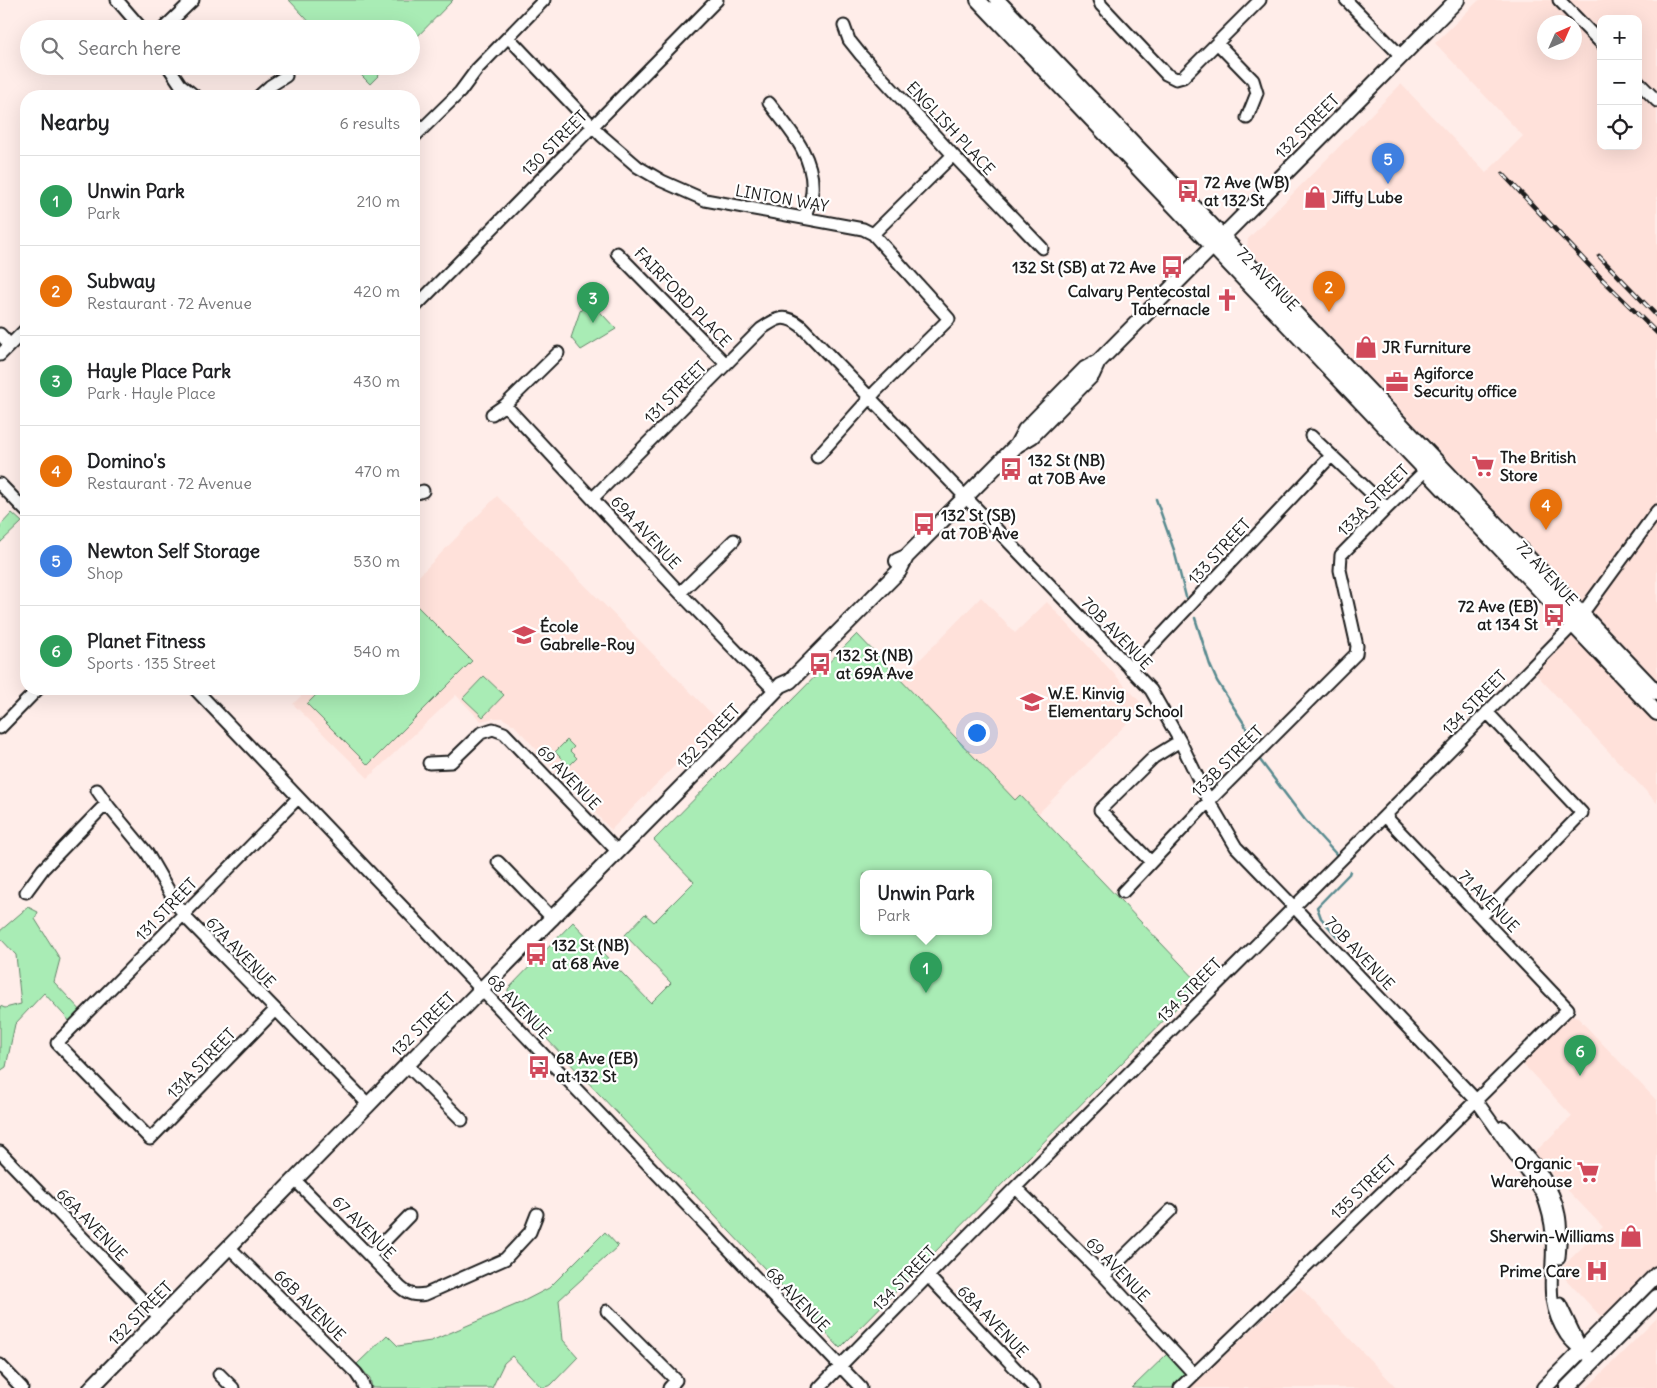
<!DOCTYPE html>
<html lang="en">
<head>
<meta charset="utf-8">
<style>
  body { margin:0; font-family:Delius,sans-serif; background:#f6f6f6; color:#202124 }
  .controls { position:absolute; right:15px; top:15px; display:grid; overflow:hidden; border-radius:10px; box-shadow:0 5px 20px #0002 }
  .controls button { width:45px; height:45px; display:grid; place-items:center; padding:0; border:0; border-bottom:1px solid #e0e0e0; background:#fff; color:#202124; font:25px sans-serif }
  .compass { position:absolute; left:1537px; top:15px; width:45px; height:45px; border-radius:50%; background:#fff; box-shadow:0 5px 20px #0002; rotate:45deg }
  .you { position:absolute; left:976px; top:732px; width:18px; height:18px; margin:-12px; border:4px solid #fff; border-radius:50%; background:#1a73e8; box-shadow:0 0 0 8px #1a73e833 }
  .badge { display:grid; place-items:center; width:32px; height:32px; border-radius:50%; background:#111827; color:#fff; font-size:16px; font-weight:700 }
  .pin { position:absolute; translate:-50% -41px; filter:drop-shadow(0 1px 2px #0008) }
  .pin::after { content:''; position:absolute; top:26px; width:18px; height:15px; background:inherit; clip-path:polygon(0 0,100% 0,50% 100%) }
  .popup { position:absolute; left:860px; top:870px; width:132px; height:65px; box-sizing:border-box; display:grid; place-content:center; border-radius:10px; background:#fff; filter:drop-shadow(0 1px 4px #0005); font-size:16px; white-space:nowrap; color:#757577 }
  .popup b { font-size:19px; color:#202124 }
  .popup::after { content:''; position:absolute; left:50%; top:100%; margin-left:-10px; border:10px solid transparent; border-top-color:#fff }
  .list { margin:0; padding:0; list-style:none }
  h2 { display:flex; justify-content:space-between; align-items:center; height:65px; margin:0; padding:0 20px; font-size:21px }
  h2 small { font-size:16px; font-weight:400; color:#757577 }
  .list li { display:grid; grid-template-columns:32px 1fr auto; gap:15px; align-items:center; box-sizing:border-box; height:90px; padding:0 20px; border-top:1px solid #e0e0e0 }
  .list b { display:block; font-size:19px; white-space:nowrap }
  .list p { margin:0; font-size:16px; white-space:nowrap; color:#757577 }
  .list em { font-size:16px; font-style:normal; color:#757577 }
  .icon { flex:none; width:28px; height:28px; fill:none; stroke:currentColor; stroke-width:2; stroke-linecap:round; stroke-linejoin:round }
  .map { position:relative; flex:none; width:1657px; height:1388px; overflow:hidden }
  .search { position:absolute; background:#fff; box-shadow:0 5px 20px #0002; left:20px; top:20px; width:400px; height:55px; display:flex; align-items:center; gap:12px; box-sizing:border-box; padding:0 18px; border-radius:28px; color:#757577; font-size:19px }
  .panel { position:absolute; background:#fff; box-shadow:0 5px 20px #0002; left:20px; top:90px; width:400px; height:605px; border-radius:20px }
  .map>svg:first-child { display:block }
</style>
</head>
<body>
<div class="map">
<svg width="1657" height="1388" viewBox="0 0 1657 1388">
  <rect width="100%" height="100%" fill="#ffede9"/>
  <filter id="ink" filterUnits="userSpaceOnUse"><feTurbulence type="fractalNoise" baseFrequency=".02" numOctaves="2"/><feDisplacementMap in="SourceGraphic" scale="10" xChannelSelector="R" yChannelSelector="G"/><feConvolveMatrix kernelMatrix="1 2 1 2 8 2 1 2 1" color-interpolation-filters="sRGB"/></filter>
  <g filter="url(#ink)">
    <!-- built -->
    <path fill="#ffe1da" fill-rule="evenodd" d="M1479,0H1657V680L1247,248L1248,239L1401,84L1486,173L1523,136L1435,43ZM1601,19H1638V146H1601ZM1544,22H1574V52H1544Z
      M497,496L719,721L611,830L514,725L502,718H494L481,721L456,695L368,778L293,704L308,689H414V581Z
      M981,597L1015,633L1047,602L1144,706L1038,814L1020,795L1015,800L900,680Z
      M1572,628L1657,718V803L1534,672Z
      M1568,1013L1577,1017L1657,1101V1268L1605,1321L1558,1271L1603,1227L1533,1154L1572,1116L1521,1062Z
      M1299,1286L1397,1388H1190Z
      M1657,1318V1388H1587Z"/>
    <!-- green -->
    <path fill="#a9ecb5" stroke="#628468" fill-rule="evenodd" d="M289,0H453L411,43V29H316Z
      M352,66H388L370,84Z
      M590,301L616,329L581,350L571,338L580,311Z
      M12,513L22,522L0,543V526Z
      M414,603L472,661L368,765L307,704L322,689H414Z
      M857,634L1015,800L1020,795L1200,984L840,1348L508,998V989L573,922L651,1003L671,983L625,935L645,914L654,922L694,882L654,840ZM864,874H988V932H864Z
      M484,676L504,695L483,717L463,698Z
      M567,740L574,747L570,751L577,758L569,766L555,752Z
      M28,907L38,912L35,919L60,959L54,982L85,1015L74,1026L44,993L15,1024L6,1067L0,1071V1006L5,1008L21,1004L16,955L0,938V931Z
      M605,1232L618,1246L559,1300L563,1340L578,1357L551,1385L542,1388L512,1356L504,1363L492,1388H372L370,1378L357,1364L387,1335L398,1346L431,1341L520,1303L549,1288Z
      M1169,1352L1190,1374L1176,1388H1132Z"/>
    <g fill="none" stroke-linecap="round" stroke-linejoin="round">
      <!-- stream -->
      <path stroke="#598a8f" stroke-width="2.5" d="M1156,499L1174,550L1186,597
        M1195,618L1210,665L1217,681L1245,725L1252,745
        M1260,760L1305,820L1336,854
        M1340,940L1321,918L1317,907L1349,874L1350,871"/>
      <defs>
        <path id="minor" d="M117,0L142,29
          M1099,0L1101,5L1166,74L1176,79L1183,77L1260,0
          M1346,0L1401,56
          M1559,0L1601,43
          M844,26L849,40L861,55L953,155L1042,248
          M163,29L193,0
          M508,37L602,136L638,167L662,181L705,200L863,229L873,234L949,319L877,390L817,457
          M1217,43L1253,80L1257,93L1247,118
          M168,66L180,84L195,96
          M1638,82L1657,101
          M259,96L270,86L286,76
          M769,103C789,129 815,156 812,192C811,201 807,210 804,218
          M414,137L460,92L477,69L544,0
          M873,234L953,155
          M617,253L726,364
          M414,308L717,0
          M0,334L10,345
          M0,355L26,329
          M505,405L558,353
          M492,414L505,405L680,593L775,691
          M1311,436L1387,508
          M0,484L26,511
          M414,494L423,491
          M593,498L761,329C777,318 784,313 801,326L1151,690L1180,741L1209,801L1236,847L1294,907L1476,1100L1542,1193C1547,1206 1551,1219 1552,1234C1555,1272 1542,1299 1566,1335C1573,1345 1585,1353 1594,1362
          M680,593L734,540
          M1130,669L1331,456
          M195,689L861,1388
          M0,728L38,689
          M429,763L451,762L481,733L493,729L504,733L618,852
          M97,790L109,807
          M498,862L553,919
          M1151,862L1100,810L1154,757L1180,741
          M26,892L43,869L101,809L109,807L147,853L177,905L189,921L368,1104
          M1123,892L1209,801L1356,654L1357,646L1340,570L1341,555L1387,508L1432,464
          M1482,916L1582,813L1487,712
          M275,1010L150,1139L57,1043L298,798
          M407,1065L462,1120
          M1503,1127C1525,1153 1553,1180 1559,1215C1562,1229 1560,1244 1559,1258
          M0,1152L160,1318
          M295,1180L400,1287C409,1295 415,1296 426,1294L505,1259L530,1232L537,1214
          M1016,1188L1104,1276L1194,1374
          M229,1247L356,1373L362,1382L364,1388
          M370,1256L409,1216
          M928,1276L1034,1388
          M1104,1276L1171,1210
          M1560,1304L1581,1348
          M607,1311L676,1380L669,1388
          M0,1365L22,1388
          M219,1374L233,1388
          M819,1388C1067,1131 1323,881 1573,625L1582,614L1657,511
          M1180,1388L1431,1145L1568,1009L1385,816"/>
        <path id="major" d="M978,0L1657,713
          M997,0L1657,693
          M1017,445L1025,430L1085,369L1098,362L1457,0
          M897,561L906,557L1017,445L1032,436L1092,375L1098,362
          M91,1388C184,1294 276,1199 368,1105C505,964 645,826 781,685L790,681L899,571L906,557
          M1544,1388L1657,1274
          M1567,1388L1657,1297"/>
      </defs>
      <!-- minor casing -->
      <use href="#minor" stroke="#1c1c1c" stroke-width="15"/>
      <!-- major casing -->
      <use href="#major" stroke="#1c1c1c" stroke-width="18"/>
      <!-- minor -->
      <use href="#minor" stroke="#fff" stroke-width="11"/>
      <!-- major -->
      <use href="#major" stroke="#fff" stroke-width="14"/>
      <defs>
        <path id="rail" d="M1503,174L1603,280L1657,333
          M1599,256L1657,316"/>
      </defs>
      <!-- rail casing -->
      <use href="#rail" stroke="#1c1c1c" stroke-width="4.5"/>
      <!-- rail -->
      <use href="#rail" stroke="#fff" stroke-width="2.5" stroke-dasharray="8" stroke-linecap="butt"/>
    </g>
  </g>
  <!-- icons -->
  <defs>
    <symbol id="bus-bare" viewBox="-9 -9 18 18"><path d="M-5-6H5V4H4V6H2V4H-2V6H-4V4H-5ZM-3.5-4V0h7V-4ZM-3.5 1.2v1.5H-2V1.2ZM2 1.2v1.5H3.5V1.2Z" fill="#d1495b" stroke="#fff" stroke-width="2.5" paint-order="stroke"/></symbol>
    <symbol id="shop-bare" viewBox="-9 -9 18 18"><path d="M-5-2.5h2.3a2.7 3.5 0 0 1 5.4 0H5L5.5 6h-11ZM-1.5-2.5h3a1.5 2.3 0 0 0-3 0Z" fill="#d1495b" stroke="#fff" stroke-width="2.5" paint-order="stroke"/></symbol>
    <symbol id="church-bare" viewBox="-9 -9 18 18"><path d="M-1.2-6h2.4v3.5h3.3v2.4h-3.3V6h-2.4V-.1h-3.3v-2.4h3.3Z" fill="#d1495b" stroke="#fff" stroke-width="2.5" paint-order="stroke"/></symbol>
    <symbol id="office-bare" viewBox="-9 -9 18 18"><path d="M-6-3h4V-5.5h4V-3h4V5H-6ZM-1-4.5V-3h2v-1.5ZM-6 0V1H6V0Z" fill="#d1495b" stroke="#fff" stroke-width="2.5" paint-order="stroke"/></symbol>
    <symbol id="supermarket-bare" viewBox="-9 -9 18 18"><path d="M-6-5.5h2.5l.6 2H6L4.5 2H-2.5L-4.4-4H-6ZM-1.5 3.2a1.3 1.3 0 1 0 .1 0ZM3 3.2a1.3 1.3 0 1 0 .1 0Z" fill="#d1495b" stroke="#fff" stroke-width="2.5" paint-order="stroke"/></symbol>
    <symbol id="school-bare" viewBox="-9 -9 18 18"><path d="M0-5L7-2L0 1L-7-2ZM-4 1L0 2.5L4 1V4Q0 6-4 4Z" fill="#d1495b" stroke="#fff" stroke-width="2.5" paint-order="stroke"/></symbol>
    <symbol id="hospital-bare" viewBox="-9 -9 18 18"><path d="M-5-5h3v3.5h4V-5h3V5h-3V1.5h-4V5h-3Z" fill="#d1495b" stroke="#fff" stroke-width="2.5" paint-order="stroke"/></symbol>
  </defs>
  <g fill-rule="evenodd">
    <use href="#bus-bare" x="1172" y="175" width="32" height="32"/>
    <use href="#shop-bare" x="1299" y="181" width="32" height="32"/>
    <use href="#bus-bare" x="1156" y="251" width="32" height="32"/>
    <use href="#church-bare" x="1211" y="284" width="32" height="32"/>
    <use href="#shop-bare" x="1350" y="331" width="32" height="32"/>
    <use href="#office-bare" x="1381" y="366" width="32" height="32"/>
    <use href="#supermarket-bare" x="1467" y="450" width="32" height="32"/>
    <use href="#bus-bare" x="995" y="453" width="32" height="32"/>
    <use href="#bus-bare" x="908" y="508" width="32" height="32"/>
    <use href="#bus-bare" x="1538" y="599" width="32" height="32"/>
    <use href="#school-bare" x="508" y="619" width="32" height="32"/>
    <use href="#bus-bare" x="804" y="648" width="32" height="32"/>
    <use href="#school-bare" x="1016" y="686" width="32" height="32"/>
    <use href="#bus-bare" x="520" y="938" width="32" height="32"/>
    <use href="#bus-bare" x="523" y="1051" width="32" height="32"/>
    <use href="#supermarket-bare" x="1572" y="1156" width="32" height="32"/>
    <use href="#shop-bare" x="1615" y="1220" width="32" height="32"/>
    <use href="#hospital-bare" x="1581" y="1255" width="32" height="32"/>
  </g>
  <g text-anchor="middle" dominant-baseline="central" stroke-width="4.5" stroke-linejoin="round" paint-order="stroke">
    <!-- street labels -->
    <g font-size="16" fill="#1c1c1c" stroke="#fff">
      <text transform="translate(1307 126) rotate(-45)">132 STREET</text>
      <text transform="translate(951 128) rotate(47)">ENGLISH PLACE</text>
      <text transform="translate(554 143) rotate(-45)">130 STREET</text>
      <text transform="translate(782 198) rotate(10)">LINTON WAY</text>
      <text transform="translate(1268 279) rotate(46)">72 AVENUE</text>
      <text transform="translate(683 297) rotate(46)">FAIRFORD PLACE</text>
      <text transform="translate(675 392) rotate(-45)">131 STREET</text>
      <text transform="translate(1373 500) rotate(-45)">133A STREET</text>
      <text transform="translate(646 532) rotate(47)">69A AVENUE</text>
      <text transform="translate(1219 551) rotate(-47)">133 STREET</text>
      <text transform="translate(1547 573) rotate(47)">72 AVENUE</text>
      <text transform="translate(1117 633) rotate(46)">70B AVENUE</text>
      <text transform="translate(1474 702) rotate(-45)">134 STREET</text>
      <text transform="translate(708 736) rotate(-46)">132 STREET</text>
      <text transform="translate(1227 761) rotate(-45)">133B STREET</text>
      <text transform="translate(569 777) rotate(46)">69 AVENUE</text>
      <text transform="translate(1489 901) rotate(46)">71 AVENUE</text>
      <text transform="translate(166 909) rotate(-46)">131 STREET</text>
      <text transform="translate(241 952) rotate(46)">67A AVENUE</text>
      <text transform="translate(1360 953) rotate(47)">70B AVENUE</text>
      <text transform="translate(1189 990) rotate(-45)">134 STREET</text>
      <text transform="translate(519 1006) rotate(46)">68 AVENUE</text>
      <text transform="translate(423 1024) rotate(-45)">132 STREET</text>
      <text transform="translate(201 1063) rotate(-46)">131A STREET</text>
      <text transform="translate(1363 1187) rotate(-44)">135 STREET</text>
      <text transform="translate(92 1224) rotate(46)">66A AVENUE</text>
      <text transform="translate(364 1227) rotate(45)">67 AVENUE</text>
      <text transform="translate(1118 1269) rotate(46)">69 AVENUE</text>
      <text transform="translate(904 1278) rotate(-46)">134 STREET</text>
      <text transform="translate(798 1299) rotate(46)">68 AVENUE</text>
      <text transform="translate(310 1305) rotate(45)">66B AVENUE</text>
      <text transform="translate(140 1313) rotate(-45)">132 STREET</text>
      <text transform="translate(993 1321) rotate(46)">68A AVENUE</text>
    </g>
    <!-- poi labels -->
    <g font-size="16" font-weight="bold" fill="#1c1c1c" stroke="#fff" text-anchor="start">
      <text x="1204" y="182">72 Ave (WB)<tspan x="1204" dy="18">at 132 St</tspan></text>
      <text x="1332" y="197">Jiffy Lube</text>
      <text x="1156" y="267" text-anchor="end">132 St (SB) at 72 Ave</text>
      <text x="1210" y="291" text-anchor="end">Calvary Pentecostal<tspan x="1210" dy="18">Tabernacle</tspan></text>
      <text x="1382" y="347">JR Furniture</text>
      <text x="1414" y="373">Agiforce<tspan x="1414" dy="18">Security office</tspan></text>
      <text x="1500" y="457">The British<tspan x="1500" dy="18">Store</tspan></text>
      <text x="1028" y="460">132 St (NB)<tspan x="1028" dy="18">at 70B Ave</tspan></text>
      <text x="941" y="515">132 St (SB)<tspan x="941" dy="18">at 70B Ave</tspan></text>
      <text x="1538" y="606" text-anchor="end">72 Ave (EB)<tspan x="1538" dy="18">at 134 St</tspan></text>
      <text x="540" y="626">École<tspan x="540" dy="18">Gabrelle-Roy</tspan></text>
      <text x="836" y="655">132 St (NB)<tspan x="836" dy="18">at 69A Ave</tspan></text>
      <text x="1048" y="693">W.E. Kinvig<tspan x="1048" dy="18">Elementary School</tspan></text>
      <text x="552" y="945">132 St (NB)<tspan x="552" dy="18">at 68 Ave</tspan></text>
      <text x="556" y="1058">68 Ave (EB)<tspan x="556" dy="18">at 132 St</tspan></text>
      <text x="1572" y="1163" text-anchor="end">Organic<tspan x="1572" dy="18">Warehouse</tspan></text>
      <text x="1614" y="1236" text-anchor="end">Sherwin-Williams</text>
      <text x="1580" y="1271" text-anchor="end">Prime Care</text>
    </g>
  </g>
</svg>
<div class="controls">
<button>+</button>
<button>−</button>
<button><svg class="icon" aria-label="locate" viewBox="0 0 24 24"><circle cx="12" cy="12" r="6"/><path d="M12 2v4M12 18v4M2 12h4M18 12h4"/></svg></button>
</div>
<svg class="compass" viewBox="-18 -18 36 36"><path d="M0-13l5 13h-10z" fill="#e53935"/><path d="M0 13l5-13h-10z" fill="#757577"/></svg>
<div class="you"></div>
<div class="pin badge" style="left:926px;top:993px;background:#2e9e5b">1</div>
<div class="popup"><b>Unwin Park</b>Park</div>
<div class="pin badge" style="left:1329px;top:312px;background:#e8710a">2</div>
<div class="pin badge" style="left:593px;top:323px;background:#2e9e5b">3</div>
<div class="pin badge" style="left:1546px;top:530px;background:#e8710a">4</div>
<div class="pin badge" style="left:1388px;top:184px;background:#3f7fe0">5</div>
<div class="pin badge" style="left:1580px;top:1076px;background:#2e9e5b">6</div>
<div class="search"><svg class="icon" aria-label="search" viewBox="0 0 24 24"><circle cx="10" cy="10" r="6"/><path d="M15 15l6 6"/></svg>Search here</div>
<section class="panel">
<h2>Nearby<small>6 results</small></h2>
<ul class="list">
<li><span class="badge" style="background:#2e9e5b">1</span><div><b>Unwin Park</b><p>Park</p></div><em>210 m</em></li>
<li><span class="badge" style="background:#e8710a">2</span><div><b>Subway</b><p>Restaurant · 72 Avenue</p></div><em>420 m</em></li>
<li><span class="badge" style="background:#2e9e5b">3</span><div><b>Hayle Place Park</b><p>Park · Hayle Place</p></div><em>430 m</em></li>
<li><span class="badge" style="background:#e8710a">4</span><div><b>Domino's</b><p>Restaurant · 72 Avenue</p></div><em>470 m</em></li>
<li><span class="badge" style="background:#3f7fe0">5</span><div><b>Newton Self Storage</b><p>Shop</p></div><em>530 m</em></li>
<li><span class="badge" style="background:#2e9e5b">6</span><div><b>Planet Fitness</b><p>Sports · 135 Street</p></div><em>540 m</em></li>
</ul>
</section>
</div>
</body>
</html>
